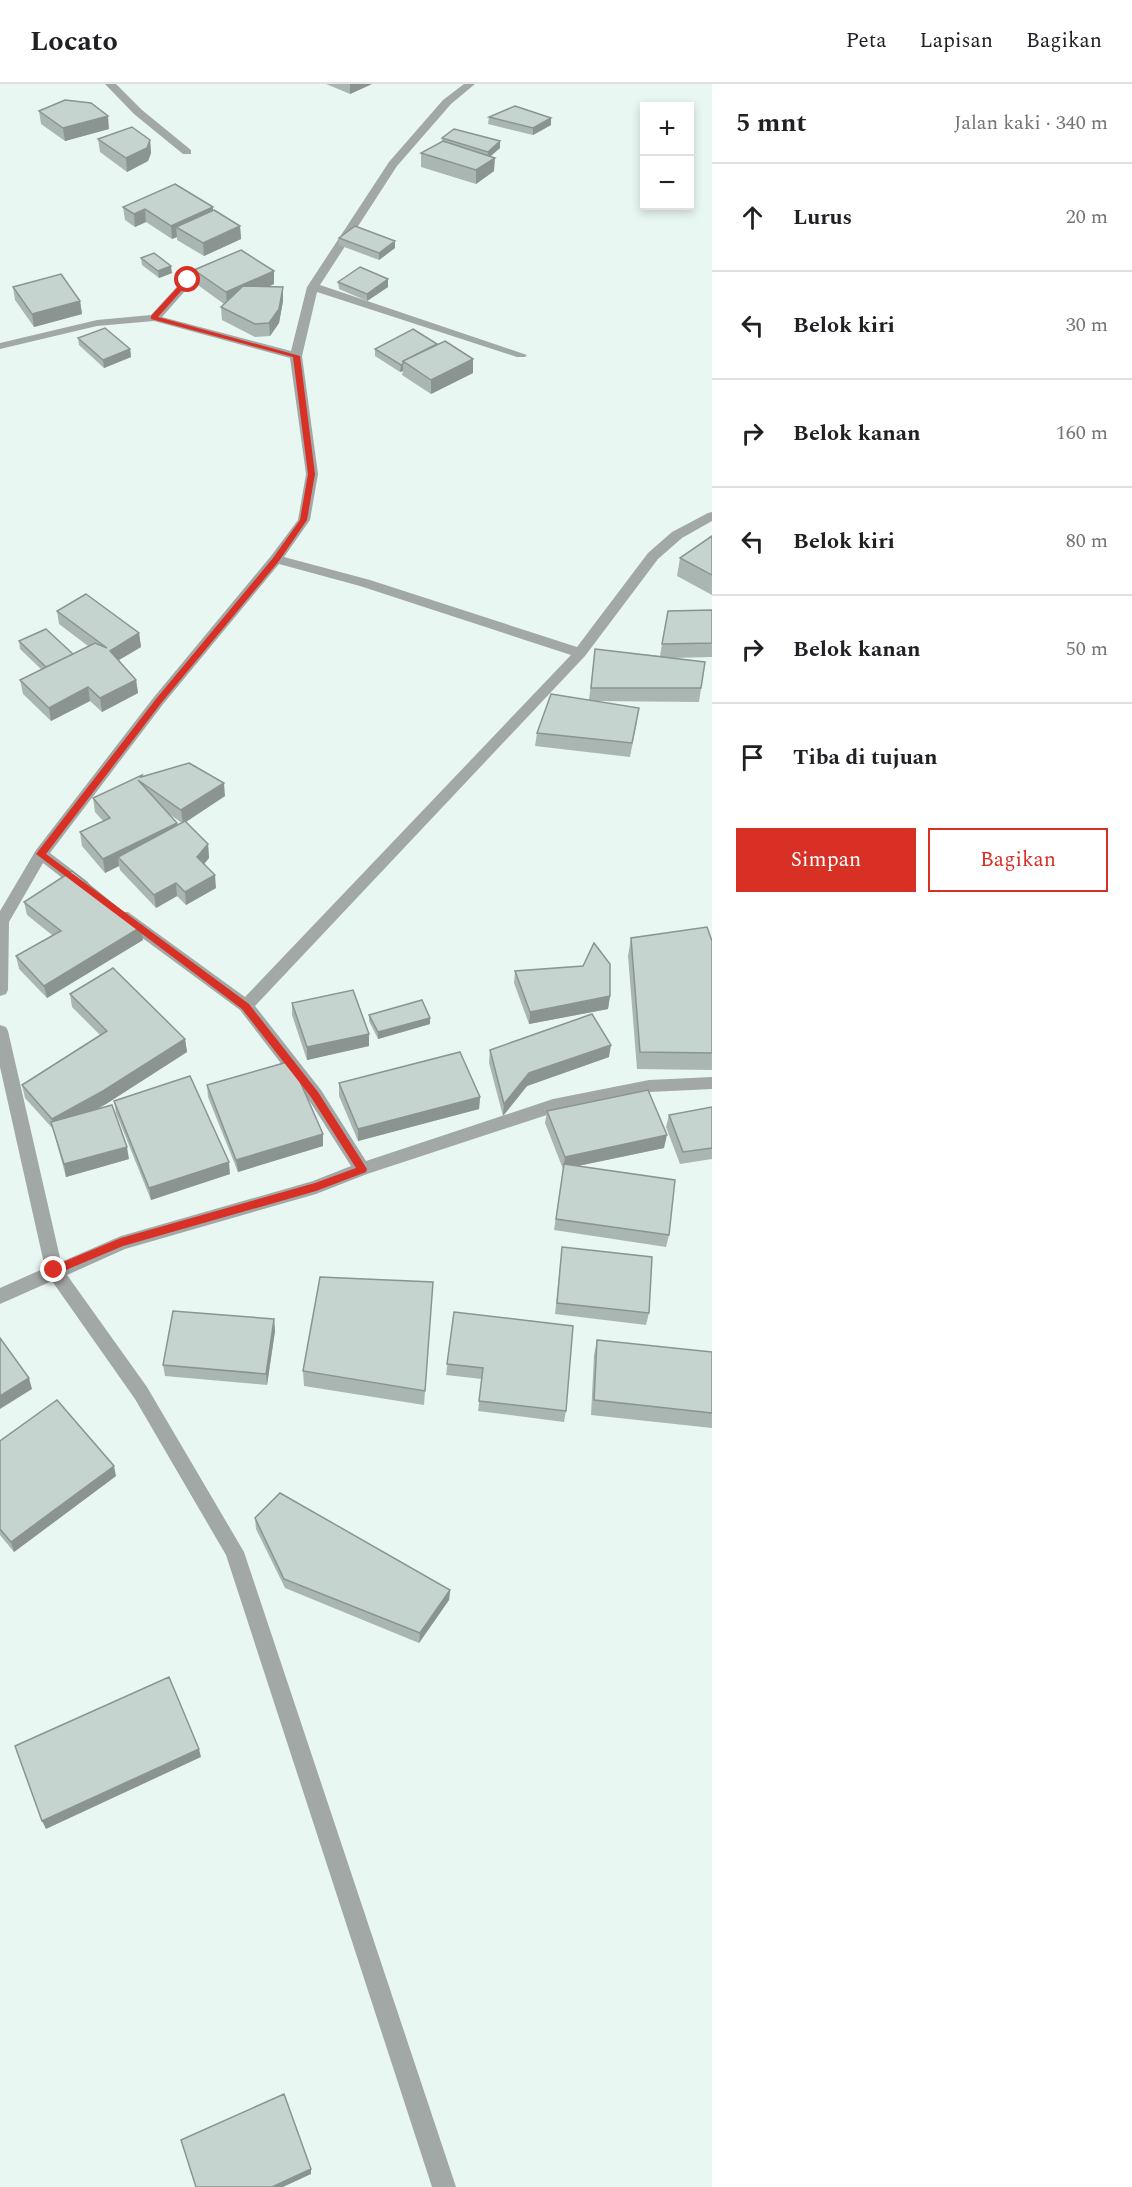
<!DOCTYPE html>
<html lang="id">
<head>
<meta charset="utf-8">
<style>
  body { margin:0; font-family:Spectral,serif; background:#f6f6f6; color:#202124 }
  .controls { position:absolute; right:18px; top:18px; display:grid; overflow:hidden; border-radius:0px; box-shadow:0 3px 9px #0003 }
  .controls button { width:54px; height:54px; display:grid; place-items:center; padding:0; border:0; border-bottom:2px solid #e0e0e0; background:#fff; color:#202124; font:30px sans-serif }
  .stop { position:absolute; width:18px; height:18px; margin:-14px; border:4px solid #d93025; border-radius:50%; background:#fff }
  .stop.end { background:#d93025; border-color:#fff; box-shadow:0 2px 6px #0008 }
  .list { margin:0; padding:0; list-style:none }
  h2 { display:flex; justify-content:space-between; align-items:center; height:78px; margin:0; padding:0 24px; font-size:26px }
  h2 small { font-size:20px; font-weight:400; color:#757577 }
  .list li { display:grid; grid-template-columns:39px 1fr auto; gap:18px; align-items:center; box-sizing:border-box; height:108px; padding:0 24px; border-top:2px solid #e0e0e0 }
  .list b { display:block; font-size:22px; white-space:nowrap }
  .list em { font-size:20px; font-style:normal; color:#757577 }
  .actions { display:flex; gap:12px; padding:18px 24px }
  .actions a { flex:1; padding:14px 0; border:2px solid #d93025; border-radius:0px; text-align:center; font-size:21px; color:#d93025 }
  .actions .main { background:#d93025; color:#fff }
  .icon { flex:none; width:33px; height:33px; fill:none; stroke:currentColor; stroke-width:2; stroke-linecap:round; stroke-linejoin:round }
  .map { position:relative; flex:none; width:712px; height:2103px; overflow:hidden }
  header { display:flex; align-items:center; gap:36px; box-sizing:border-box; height:84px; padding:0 30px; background:#fff; border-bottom:2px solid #e0e0e0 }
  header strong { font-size:28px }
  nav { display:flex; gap:33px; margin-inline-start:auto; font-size:21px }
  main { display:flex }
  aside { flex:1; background:#fff }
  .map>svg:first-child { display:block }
</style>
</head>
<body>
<header>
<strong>Locato</strong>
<nav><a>Peta</a><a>Lapisan</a><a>Bagikan</a></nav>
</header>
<main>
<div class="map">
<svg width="712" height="2103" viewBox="0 0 712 2103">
  <rect width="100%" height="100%" fill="#e9f7f3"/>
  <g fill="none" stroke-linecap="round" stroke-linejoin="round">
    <!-- minor -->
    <path fill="#a2a8a6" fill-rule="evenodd" d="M105,0H116L142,26L191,66V70H183L134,30Z
      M464,0H475L451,20L397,82L320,201L527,271L525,273H517L317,208L302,272L318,390L310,436L284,473L370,496L577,563L648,469L672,448L708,429L712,428V437L682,454L658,475L585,572L255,922L321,1006L366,1077L553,1015L649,996L712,993V1005L649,1008L553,1029L367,1090L316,1110L125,1165L67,1191L147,1303L244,1468L456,2103H432L226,1471L135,1315L52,1197L0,1220V1204L45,1184L0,983V941L6,943L8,947L61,1178L121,1152L313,1097L351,1082L309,1016L240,926L118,836L115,832L118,828H128L245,913L571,571L360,502L279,480L164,619L50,769L88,798L90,802L88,806H78L43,779L9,838L8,906L6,910L0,912V827L36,766L154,613L271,472L298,436L306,390L290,274L154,237L97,242L0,265V259L97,236L151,231L184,195L214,179L220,182L218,184L192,199L162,233L291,267L307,203L389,78L443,16Z"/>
  </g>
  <!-- wall -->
  <path fill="#aab6b2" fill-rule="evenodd" d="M326,0H372L350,10Z
    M39,27L109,45L65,57L41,40Z
    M489,33L551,34V41L533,51L488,40Z
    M442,54L500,64L490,73L494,87L476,100L421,83V69L442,58Z
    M98,55L150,56L151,69L148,77L127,88L100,68Z
    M123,123H213V126L240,142L241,155L204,172L177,156V153L172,155L146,138L135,143L125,136Z
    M339,154L395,164L379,176L339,161Z
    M141,174L172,189L159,194L142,181Z
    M194,186L274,200L268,203H283V217L279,239L270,252L255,253L222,236L221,223L224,220L195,199Z
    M338,198L388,203L367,217L339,205Z
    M13,203L80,217L82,230L34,243L15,216Z
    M78,254L130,265L131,273L104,284L79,261Z
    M375,265L473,289L431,310L402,291L403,287L400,288L375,272Z
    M712,452V511L677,492L680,474Z
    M712,526V573L671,574L705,578L699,618L593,617L637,637L630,673L535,662L537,649L589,616L595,565L660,572L662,560Z
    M57,527L139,549L141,563L119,576L136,596L138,609L102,628L90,617L51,637L23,610L20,596L42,586L20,565L19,557L73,570L88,562L59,540Z
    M142,692L225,712L185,738L208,760L209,774L204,780L216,804L186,821L177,812L156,824L120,786L119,782L105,789L82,762L80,748L103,737L95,728L93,714ZM169,730L182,739L177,741Z
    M24,818L141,843L143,856L47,914L19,885L16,872L52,851L27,831Z
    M631,854L712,857V986L637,985L628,872Z
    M515,887L610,912L608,925L529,940L514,899Z
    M70,910L185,955L187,968L106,1020L93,1027L129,1075L66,1093L53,1045L25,1014L22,1001L100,951L72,923Z
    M292,919L369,950V962L307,976L292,931Z
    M369,931L430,934V940L378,955L369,937Z
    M490,966L609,973L527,1002L503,1032L489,979Z
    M339,999L480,1013L479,1025L358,1057L339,1012Z
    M207,1001L323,1062L238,1088L208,1013Z
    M114,1017L230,1090L151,1116L116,1029Z
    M712,1023V1075L680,1080L666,1043L669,1031Z
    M547,1027L664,1064L578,1082L669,1151L666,1163L554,1146L563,1085L545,1039Z
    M562,1163L649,1229L646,1241L555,1230Z
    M433,1198L424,1321L304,1302L303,1287Z
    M454,1228L566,1327L564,1338L478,1327L482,1295L446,1291Z
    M274,1235L275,1247L267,1301L165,1292L163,1281Z
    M597,1256L712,1268V1344L591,1331L594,1271Z
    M0,1357L116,1392L14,1468L0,1451Z
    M255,1434L450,1506L449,1516L419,1559L285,1504L256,1445Z"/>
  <!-- shaded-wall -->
  <path fill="#8b9491" d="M350,0H372L350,10Z
    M108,32L109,45L65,57L63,44Z
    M551,34V41L533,51V44Z
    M150,56L151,69L148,77L127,88L126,74Z
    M500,57V64L487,75L488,68Z
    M495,74L494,87L476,100V86Z
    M213,123V137L176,143L177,153L172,155L171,142Z
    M145,125L146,138L135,143L134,130Z
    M240,142L241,155L204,172L203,159Z
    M395,157V164L379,176V169Z
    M171,182L172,189L159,194L158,187Z
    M274,187V200L227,222L226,208Z
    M388,195V203L367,217V210Z
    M283,203V217L279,239L270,252L269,239Z
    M80,217L82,230L34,243L32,230Z
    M130,265L131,273L104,284L103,276Z
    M473,275V289L431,310V296Z
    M403,280V287L400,288L401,281Z
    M139,549L141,563L112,580L110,567Z
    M136,596L138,609L102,628L100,614Z
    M88,603L90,617L51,637L49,624Z
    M224,699L225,712L183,740L181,726Z
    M177,739L178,752L118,773L119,782L105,789L103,775Z
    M208,760L209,774L199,786L197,773Z
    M215,791L216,804L186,821L185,808Z
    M176,799L177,812L156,824L154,811Z
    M141,843L143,856L47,914L44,902Z
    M610,912L608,925L529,940L530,928Z
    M430,934V940L378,955V948Z
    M369,950V962L307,976V963Z
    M185,955L187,968L106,1020L55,1048L52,1035Z
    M611,961L609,973L527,1002L503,1032L504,1020L529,989Z
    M480,1013L479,1025L358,1057V1045Z
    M323,1050V1062L238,1088L236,1076Z
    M667,1051L664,1064L563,1085L565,1073Z
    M127,1063L129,1075L66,1093L64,1080Z
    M229,1078L230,1090L151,1116L149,1104Z
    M274,1235L275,1247L267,1301L266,1290Z
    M29,1294L32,1305L0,1325V1312Z
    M114,1382L116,1392L14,1468L11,1458Z
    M450,1506L449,1516L419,1559L420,1549Z
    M199,1665L201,1673L46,1745L42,1737Z
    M311,2085V2090L283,2103H272Z"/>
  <!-- building -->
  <path fill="#c6d4cf" stroke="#8b9491" stroke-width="1.5" d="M65,16L91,19L108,32L63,44L39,27Z
    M515,22L551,34L533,44L489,33Z
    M132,43L150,56L147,64L126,74L98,55Z
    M454,45L500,57L488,68L442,54Z
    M443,57L495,74L476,86L421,69Z
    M175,100L213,123L171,142L145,125L134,130L123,123Z
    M214,126L240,142L203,159L176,143Z
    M355,142L395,157L379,169L339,154Z
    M241,166L274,187L226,208L194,186Z
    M154,169L171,182L158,187L141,174Z
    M360,183L388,195L367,210L338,198Z
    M61,190L80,217L32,230L13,203Z
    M243,202L283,203L279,225L269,239L255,240L221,223Z
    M105,244L130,265L103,276L78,254Z
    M413,245L437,260L403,277V280L401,281L375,265Z
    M445,257L473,275L431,296L403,277Z
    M712,452V491L680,474Z
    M86,510L139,549L110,567L136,596L100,614L88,603L49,624L20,596L95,559L107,564L57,527Z
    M712,526V559L662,560L668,527Z
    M46,545L73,570L46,583L19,557Z
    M595,565L705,578L701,604H591Z
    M551,610L639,624L632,659L537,649Z
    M189,679L224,699L181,726L138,696L177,739L103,775L80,748L110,734L93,714L142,691L141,693Z
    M185,737L208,760L197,773L215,791L185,808L176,799L154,811L118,773Z
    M72,787L141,843L44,902L16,872L61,847L24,818Z
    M707,843L712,857V969L640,968L631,854Z
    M594,859L610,880V912L530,928L515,887L583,882Z
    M113,884L185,955L103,1007L52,1035L22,1001L107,947L70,910Z
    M353,906L369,950L307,963L292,919Z
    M422,916L430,934L378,948L369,931Z
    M592,930L611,961L529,989L504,1020L490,966Z
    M460,968L480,1013L358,1045L339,999Z
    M291,977L323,1050L236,1076L207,1001Z
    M190,992L229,1078L149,1104L114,1017Z
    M648,1006L667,1051L565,1073L547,1027Z
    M112,1021L127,1063L64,1080L51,1038Z
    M712,1023V1064L683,1068L669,1031Z
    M564,1080L675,1096L669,1151L556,1135Z
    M562,1163L652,1173L649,1229L557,1219Z
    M320,1193L433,1198L425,1307L303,1287Z
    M173,1227L274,1235L266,1290L163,1281Z
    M454,1228L573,1242L566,1327L479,1317L483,1284L447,1280Z
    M0,1254L29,1294L0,1312Z
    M597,1256L712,1268V1329L594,1316Z
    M57,1316L114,1382L11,1458L0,1445V1357Z
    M280,1409L450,1506L420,1549L284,1495L255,1434Z
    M169,1593L199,1665L42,1737L15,1662Z
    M284,2010L311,2085L272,2103H196L181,2056Z"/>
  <!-- route -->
  <path fill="#d93025" d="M185,195L191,196L158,233L300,272L315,390L307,436L279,477L162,618L46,770L249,920L318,1008L367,1085L366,1088L316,1107L123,1162L54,1191L51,1189V1183L121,1154L315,1099L356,1084L311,1013L242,925L36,770L156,615L273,474L300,436L308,390L293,273L151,235V232Z"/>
</svg>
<div class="controls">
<button>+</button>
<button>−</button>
</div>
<div class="stop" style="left:188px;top:196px"></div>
<div class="stop end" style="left:54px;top:1186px"></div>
</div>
<aside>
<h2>5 mnt<small>Jalan kaki · 340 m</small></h2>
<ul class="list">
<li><svg class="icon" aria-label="ahead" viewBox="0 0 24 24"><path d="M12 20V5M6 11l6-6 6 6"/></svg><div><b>Lurus</b></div><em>20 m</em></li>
<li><svg class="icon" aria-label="left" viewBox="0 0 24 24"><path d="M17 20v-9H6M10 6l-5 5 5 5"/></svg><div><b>Belok kiri</b></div><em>30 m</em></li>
<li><svg class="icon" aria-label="right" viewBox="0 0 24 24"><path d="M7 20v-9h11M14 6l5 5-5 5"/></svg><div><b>Belok kanan</b></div><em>160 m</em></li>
<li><svg class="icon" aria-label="left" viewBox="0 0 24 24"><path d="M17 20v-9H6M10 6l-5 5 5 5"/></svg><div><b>Belok kiri</b></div><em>80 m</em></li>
<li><svg class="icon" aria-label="right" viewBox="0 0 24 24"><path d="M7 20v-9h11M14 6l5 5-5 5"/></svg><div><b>Belok kanan</b></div><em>50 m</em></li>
<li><svg class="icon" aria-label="arrive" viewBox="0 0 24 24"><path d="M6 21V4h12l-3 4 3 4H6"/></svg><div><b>Tiba di tujuan</b></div></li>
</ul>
<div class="actions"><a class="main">Simpan</a><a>Bagikan</a></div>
</aside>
</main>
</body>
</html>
